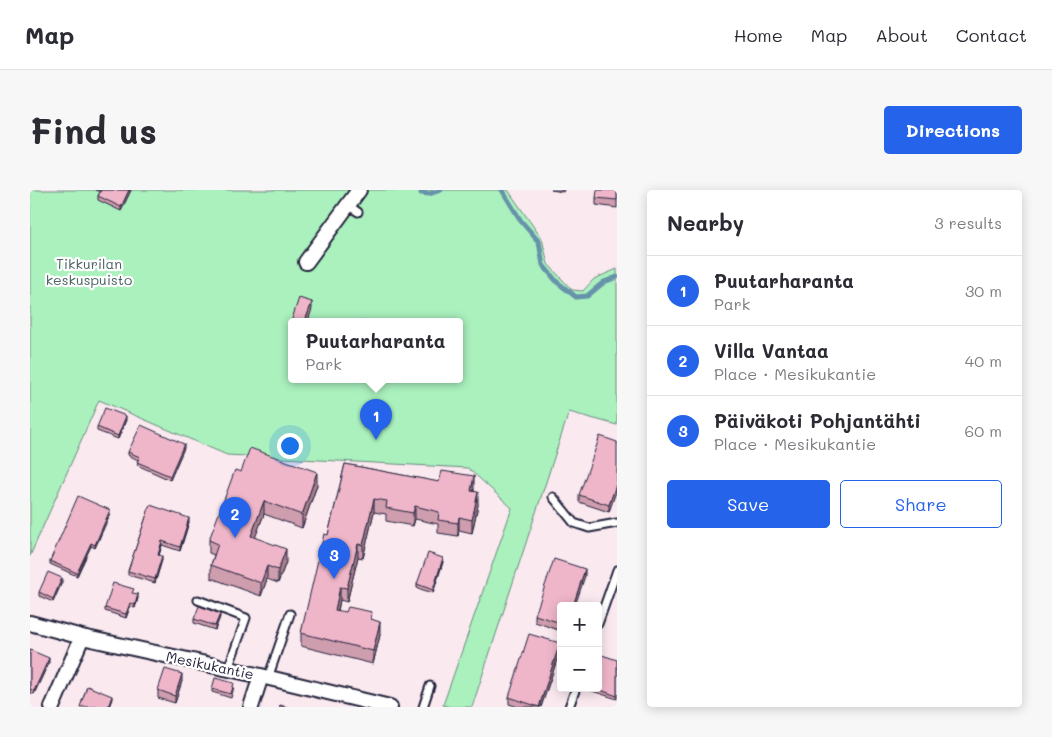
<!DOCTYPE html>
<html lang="en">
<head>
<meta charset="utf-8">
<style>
  body { margin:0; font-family:Mali,sans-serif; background:#f7f7f7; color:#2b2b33 }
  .controls { position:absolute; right:15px; bottom:15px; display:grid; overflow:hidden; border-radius:5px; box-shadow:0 2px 12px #0003 }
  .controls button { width:45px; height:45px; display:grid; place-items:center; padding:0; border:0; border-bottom:1px solid #e1e1e2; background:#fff; color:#2b2b33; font:25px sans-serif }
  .you { position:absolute; left:259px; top:255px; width:18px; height:18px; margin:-12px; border:4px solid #fff; border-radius:50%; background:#1a73e8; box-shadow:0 0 0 8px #1a73e833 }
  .badge { display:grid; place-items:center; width:32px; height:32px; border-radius:50%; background:#2563eb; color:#fff; font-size:16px; font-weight:700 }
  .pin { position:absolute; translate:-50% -41px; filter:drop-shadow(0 1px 2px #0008) }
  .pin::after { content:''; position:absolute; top:26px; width:18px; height:15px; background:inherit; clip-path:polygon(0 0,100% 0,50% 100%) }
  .popup { position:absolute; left:258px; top:128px; width:175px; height:65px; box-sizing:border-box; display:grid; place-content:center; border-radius:5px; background:#fff; filter:drop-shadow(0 1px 4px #0005); font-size:16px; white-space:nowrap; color:#7c7c81 }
  .popup b { font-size:19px; color:#2b2b33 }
  .popup::after { content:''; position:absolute; left:50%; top:100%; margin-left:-10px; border:10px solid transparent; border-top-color:#fff }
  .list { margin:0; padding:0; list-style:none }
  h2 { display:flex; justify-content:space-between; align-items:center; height:65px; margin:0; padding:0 20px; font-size:21px }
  h2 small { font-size:16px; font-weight:400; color:#7c7c81 }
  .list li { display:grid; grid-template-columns:32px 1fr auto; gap:15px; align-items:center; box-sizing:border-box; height:70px; padding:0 20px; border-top:1px solid #e1e1e2 }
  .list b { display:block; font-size:19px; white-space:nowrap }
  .list p { margin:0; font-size:16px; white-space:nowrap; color:#7c7c81 }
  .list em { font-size:16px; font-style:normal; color:#7c7c81 }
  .actions { display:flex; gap:10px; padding:15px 20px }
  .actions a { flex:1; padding:11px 0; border:1px solid #2563eb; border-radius:5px; text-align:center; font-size:18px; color:#2563eb }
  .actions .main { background:#2563eb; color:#fff }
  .map { position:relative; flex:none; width:587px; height:517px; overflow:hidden; border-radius:5px }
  header { display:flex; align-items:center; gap:30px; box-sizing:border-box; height:70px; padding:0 25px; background:#fff; border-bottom:1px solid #e1e1e2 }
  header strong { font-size:24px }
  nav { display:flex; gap:28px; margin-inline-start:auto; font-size:18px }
  .intro { display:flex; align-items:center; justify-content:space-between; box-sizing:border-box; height:120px; padding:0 30px }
  h1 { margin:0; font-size:35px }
  .button { padding:12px 22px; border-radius:5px; background:#2563eb; color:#fff; font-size:18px; font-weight:700 }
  main { display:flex; gap:30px; padding:0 30px }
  aside { flex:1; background:#fff; border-radius:5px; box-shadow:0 2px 12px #0003 }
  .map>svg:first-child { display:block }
</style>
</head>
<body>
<header>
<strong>Map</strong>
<nav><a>Home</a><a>Map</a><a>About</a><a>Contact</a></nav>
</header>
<div class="intro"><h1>Find us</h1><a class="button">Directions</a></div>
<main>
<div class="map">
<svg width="587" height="517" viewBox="0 0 587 517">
  <rect width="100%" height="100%" fill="#fae9ef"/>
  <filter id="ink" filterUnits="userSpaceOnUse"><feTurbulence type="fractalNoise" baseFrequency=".02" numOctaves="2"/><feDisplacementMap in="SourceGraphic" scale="10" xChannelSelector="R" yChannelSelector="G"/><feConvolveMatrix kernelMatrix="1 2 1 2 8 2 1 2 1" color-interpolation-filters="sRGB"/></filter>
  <g filter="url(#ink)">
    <!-- green -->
    <path fill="#aaf1be" stroke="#668a7c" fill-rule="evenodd" d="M0,0H478L512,49L518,74L542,100L553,101L564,89L587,79V235L539,222L442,517H420L413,515L482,318L438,278L197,265L69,210L0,366ZM262,131H430V189H262Z"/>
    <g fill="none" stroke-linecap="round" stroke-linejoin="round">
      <!-- stream -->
      <path stroke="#6693a9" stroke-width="5" d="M391,0V3L399,4L411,0
        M472,0L491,31L509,52L513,75L527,92L546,107L557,106L574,92L587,87"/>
      <defs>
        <path id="lane" d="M318,15L328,22
          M523,307L544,333L559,338L587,333
          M168,410L216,428L198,479
          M568,434L587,380
          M238,488L260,424
          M393,517L400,496
          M539,517L546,498"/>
        <path id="street" d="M276,72L329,0
          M0,433L52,447L231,486L360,517
          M22,517L52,447
          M221,517L231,486"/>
      </defs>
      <!-- lane casing -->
      <use href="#lane" stroke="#22223b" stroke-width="11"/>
      <!-- street casing -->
      <use href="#street" stroke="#22223b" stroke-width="18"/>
      <!-- lane -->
      <use href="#lane" stroke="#fff" stroke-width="7"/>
      <!-- street -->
      <use href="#street" stroke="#fff" stroke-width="14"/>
    </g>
    <!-- wall -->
    <path fill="#ce9dae" stroke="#22223b" d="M66,0H101L91,21L68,10V6L70,2Z
      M521,0H534L533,2Z
      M587,0V18L566,15V8Z
      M96,230L88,249L67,241V237Z
      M587,252L579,322L549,312V305Z
      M154,258L140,290L107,275L108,270L98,265V262Z
      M315,274L444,299V301L448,315L442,343L429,340L428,346L408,343V334L385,329L383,336L356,331V324L344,322L333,368L328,367L317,412L310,410L308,421L342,429L350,445L343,474L271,456V443L298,345Z
      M211,282L287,295L272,338L234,324L225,347L256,372L248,393L237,389L231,406L181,388V375L184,365L179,363V350Z
      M120,315L159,332L150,361L132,355L129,365L132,370L125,393L98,385V381Z
      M80,324L65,358L61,356L47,386L20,374V371Z
      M413,372L403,403L387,398V394Z
      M555,386L531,416V441L505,432V425Z
      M32,392L23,412L9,406V402Z
      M108,408L105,418L100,417L96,428L75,421V418Z
      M190,427L185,440L164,433V429Z
      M0,460L19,472L4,504L0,503Z
      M530,461L511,517H488L479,514V507Z
      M587,470V509L559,500V498H568Z
      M152,491L145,513L128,508V500Z
      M204,497L201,508L182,502V499Z"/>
    <!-- shaded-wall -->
    <path fill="#a77f8d" stroke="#22223b" d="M99,0H101L91,21V17Z
      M282,112V119L278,131H275Z
      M96,226V230L88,249V246Z
      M154,254V258L140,290V286Z
      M287,282V295L272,338V325Z
      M444,286V299L441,314V301Z
      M587,292V299L579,322V315Z
      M448,302V315L442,343V330Z
      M344,309V322L333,368V355Z
      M234,311V324L221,359V346Z
      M385,316V329L383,336V323Z
      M80,320V324L65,358V355Z
      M429,327V340L428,346V333Z
      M159,328V332L150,361V357Z
      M132,351V355L128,369V365Z
      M61,353V356L47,386V383Z
      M328,354V367L317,412V398Z
      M256,359V372L248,393V380Z
      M132,366V370L125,393V389Z
      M413,368V372L403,403V400Z
      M237,376V389L231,406V393Z
      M555,379V386L545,416H543Z
      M32,388V392L23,412V409Z
      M310,397V410L305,433V420Z
      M108,404V408L105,418V415Z
      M100,413V417L96,428V424Z
      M190,424V427L185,440V436Z
      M350,432V445L343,474V461Z
      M530,453V461L511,517H509Z
      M19,468V472L4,504V501Z
      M152,484V491L145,513V506Z
      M82,506V509L79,517H78Z"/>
    <!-- building -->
    <path fill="#efb6ca" stroke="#22223b" d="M71,0H99L91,17L68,6Z
      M567,0H587V10L566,8Z
      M269,108L282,112L275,131H262V132H261Z
      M75,218L96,226L88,246L67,237Z
      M111,235L154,254L140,286L107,272L110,267L98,262Z
      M570,246L587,252V292L579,315L549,305Z
      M220,258L287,282L272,325L234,311L221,346L256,359L248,380L237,376L231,393L181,375L188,354L179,350L205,280L211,282Z
      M315,274L409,292L412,281L444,286L441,301L448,302L442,330L429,327L428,333L408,330L409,322L385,316L383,323L356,318L357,311L344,309L333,355L328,354L317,398L310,397L305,420L316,422L318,417L342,422L341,429L350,432L343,461L271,443L294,344L298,345Z
      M48,306L80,320L65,355L61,353L47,383L20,371Z
      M120,315L159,328L150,357L132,351L128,365L132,366L125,389L98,381Z
      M398,363L413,368L403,400L387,394Z
      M524,369L555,379L543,416H531V433L505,425Z
      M18,382L32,388L23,409L9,402Z
      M83,393L104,399L102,403L108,404L105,415L100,413L96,424L75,418Z
      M169,416L190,424L185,436L164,429Z
      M499,444L530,453L509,517L479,507Z
      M0,460L19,468L4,501L0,499Z
      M569,464L587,470V506L565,498H568V467Z
      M135,479L152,484L145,506L128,500Z
      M185,488L204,493L201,504L182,499Z
      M57,496L82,506L78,517H50Z
      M250,515L257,517H249Z"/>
  </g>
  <g text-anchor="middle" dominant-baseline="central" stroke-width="4.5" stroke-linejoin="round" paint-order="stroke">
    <!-- park labels -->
    <g font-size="14" fill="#4b6062" stroke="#fff">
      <text x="59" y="73">Tikkurilan<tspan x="59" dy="16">keskuspuisto</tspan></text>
    </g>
    <!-- street labels -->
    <g font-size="14" fill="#22223b" stroke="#fff">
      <text transform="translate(180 475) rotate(12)">Mesikukantie</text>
    </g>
  </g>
</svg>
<div class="controls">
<button>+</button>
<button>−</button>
</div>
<div class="you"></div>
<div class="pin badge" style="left:346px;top:250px">1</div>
<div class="popup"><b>Puutarharanta</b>Park</div>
<div class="pin badge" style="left:205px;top:348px">2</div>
<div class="pin badge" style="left:304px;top:389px">3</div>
</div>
<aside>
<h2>Nearby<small>3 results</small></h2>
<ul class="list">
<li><span class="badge">1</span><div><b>Puutarharanta</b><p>Park</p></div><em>30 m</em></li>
<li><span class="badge">2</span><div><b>Villa Vantaa</b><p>Place · Mesikukantie</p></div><em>40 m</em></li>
<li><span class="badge">3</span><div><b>Päiväkoti Pohjantähti</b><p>Place · Mesikukantie</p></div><em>60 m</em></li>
</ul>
<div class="actions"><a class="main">Save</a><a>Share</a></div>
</aside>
</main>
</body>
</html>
